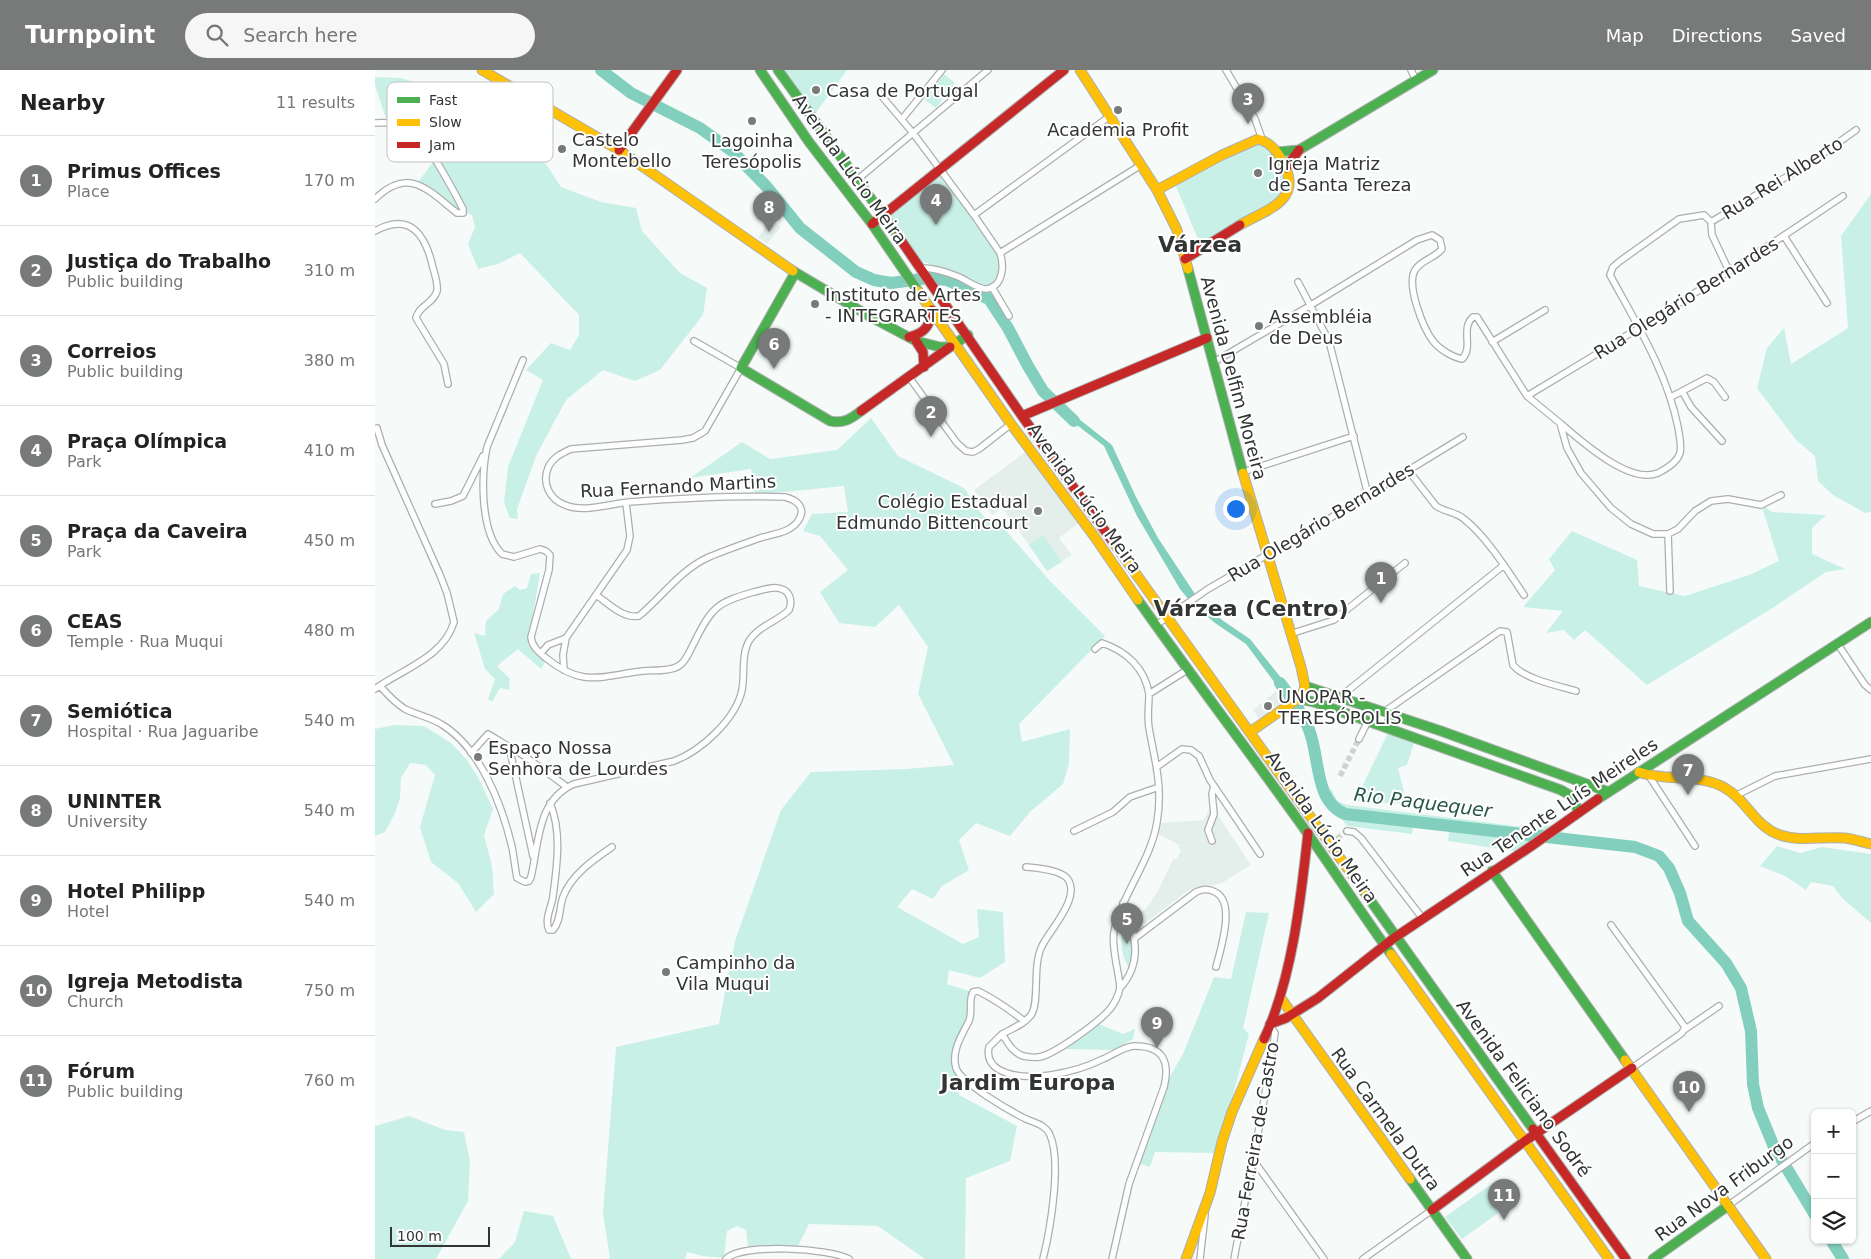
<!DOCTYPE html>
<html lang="en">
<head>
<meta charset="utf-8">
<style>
  body { margin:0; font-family:"DejaVu Sans",sans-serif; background:#f6f6f6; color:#222 }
  .controls { position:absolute; right:15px; bottom:15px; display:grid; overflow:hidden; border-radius:8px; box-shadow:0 1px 4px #0004 }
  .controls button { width:45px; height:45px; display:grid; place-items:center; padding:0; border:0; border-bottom:1px solid #e0e0e0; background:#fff; color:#222; font:25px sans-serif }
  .scale { position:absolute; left:15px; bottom:12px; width:100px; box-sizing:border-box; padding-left:5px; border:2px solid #323534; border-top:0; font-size:14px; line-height:18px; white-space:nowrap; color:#323534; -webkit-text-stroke:4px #fff; paint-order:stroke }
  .you { position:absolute; left:860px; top:438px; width:18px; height:18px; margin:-12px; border:4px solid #fff; border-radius:50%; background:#1a73e8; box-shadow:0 0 0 8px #1a73e833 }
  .badge { display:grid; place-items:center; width:32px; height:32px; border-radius:50%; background:#777a79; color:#fff; font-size:16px; font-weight:700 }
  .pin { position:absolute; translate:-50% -41px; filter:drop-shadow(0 1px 2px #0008) }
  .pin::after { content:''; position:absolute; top:26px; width:18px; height:15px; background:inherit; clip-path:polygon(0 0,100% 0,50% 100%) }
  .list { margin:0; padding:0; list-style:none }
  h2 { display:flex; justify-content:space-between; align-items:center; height:65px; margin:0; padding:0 20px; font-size:21px }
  h2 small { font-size:16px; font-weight:400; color:#767676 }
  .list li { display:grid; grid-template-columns:32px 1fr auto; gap:15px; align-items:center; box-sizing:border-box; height:90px; padding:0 20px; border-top:1px solid #e0e0e0 }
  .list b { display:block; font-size:19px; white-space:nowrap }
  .list p { margin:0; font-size:16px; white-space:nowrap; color:#767676 }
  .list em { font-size:16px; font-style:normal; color:#767676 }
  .icon { flex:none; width:28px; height:28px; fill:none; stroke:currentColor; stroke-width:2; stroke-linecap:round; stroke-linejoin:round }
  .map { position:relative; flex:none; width:1496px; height:1189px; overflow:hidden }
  header { display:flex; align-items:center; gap:30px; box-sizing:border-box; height:70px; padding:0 25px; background:#777a79; color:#fff }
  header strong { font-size:24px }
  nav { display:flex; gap:28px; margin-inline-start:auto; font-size:18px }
  .search { width:350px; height:45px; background:#f6f6f6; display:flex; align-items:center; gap:12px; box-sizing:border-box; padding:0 18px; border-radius:28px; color:#767676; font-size:19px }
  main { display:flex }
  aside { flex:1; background:#fff }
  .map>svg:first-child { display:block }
</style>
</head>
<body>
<header>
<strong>Turnpoint</strong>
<div class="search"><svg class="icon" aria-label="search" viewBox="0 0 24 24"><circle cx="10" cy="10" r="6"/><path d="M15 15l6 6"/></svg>Search here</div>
<nav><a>Map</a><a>Directions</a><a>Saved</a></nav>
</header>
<main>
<aside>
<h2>Nearby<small>11 results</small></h2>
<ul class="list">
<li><span class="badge">1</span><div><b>Primus Offices</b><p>Place</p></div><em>170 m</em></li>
<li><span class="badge">2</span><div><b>Justiça do Trabalho</b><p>Public building</p></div><em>310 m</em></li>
<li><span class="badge">3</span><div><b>Correios</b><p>Public building</p></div><em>380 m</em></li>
<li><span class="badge">4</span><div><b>Praça Olímpica</b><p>Park</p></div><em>410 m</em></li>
<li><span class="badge">5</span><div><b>Praça da Caveira</b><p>Park</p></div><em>450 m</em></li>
<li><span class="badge">6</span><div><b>CEAS</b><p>Temple · Rua Muqui</p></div><em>480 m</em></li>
<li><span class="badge">7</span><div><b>Semiótica</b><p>Hospital · Rua Jaguaribe</p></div><em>540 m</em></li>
<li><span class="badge">8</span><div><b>UNINTER</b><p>University</p></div><em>540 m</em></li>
<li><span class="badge">9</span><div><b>Hotel Philipp</b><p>Hotel</p></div><em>540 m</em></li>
<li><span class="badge">10</span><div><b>Igreja Metodista</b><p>Church</p></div><em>750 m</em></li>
<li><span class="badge">11</span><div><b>Fórum</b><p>Public building</p></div><em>760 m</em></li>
</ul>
</aside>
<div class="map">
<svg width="1496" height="1189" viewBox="0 0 1496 1189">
  <rect width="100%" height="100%" fill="#f6fbf9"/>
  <!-- built -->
  <path fill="#e4efeb" d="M397,149L406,157L392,174L383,167Z
    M652,381L704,453L684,468L697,485L672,501L628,438L617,445L599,420Z
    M901,621L909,633L885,650L878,640Z
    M836,735L876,795L847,813L814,820L769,854L761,845L770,840L783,821L798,789H802L806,780L803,778L804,775L783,764L784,753L829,750Z"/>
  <!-- green -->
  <path fill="#c9f0e6" d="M410,0H472L440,44Z
    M569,4L580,13L561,38L549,29Z
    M0,7L26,8L39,12L59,13L67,30L87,46L112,44L137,83L167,88L186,117L226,132L261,138L267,161L305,203L332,218L328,245L285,300L260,311L228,300L191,330L161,386L142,439L143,449L135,448L129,432L133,397L168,310L151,300L176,273L195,280L204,265V245L145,183L123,194L103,199L93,174L100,157L97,145L80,140L44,111L60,89C47,62 41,52 11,49L0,15Z
    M885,71L894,73L915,112L905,131L825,174L801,116Z
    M564,105L597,145L624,184L626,191L623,210L616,215L607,217L581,203L546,191L511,146Z
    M1496,124V442L1490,443L1458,425L1443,411L1440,386L1421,370L1382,318L1392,278L1409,258L1416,294L1473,258L1466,166Z
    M496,348L523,386L589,418L608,446L625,454L675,511L730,566L644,654L647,672L695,659L694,693L688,714L655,742L635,766L601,753L584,770L594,800L567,816L558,829L537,819L522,837L588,874L604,867L602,839L628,842L630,892L605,908L574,900L572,914L597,922L590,966L581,980L584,1025L642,1056L635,1091L591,1108L590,1189H550L503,1156L434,1154L422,1178H373L371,1160L362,1156L352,1161L349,1188L328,1186L312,1182L310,1189H235L228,1143L241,977L344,954L360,871L406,740L436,702L531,699L579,695L543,624L553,577L524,535L500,557L464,553L445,522L473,500L445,466L428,461L437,444L473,442L469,416L380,425L376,399L315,408L367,372L395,389L462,380Z
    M1386,434L1397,442L1451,445L1437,458V484L1470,499L1451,502L1396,539L1272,615L1210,560L1199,570L1189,560L1171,563L1188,541L1148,537L1180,500L1174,489L1197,461L1262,490L1264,516L1310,526L1374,505L1404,491Z
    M668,465L687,492L672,501L654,475Z
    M165,503L153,574L171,591L166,599L143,579L122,596L135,609L134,620L125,618L117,632L113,629L120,609L110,599L99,563L110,566L111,551L124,539L128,524L140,516L145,520L152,518L156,504Z
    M19,655L49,656L76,673L92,690L103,707L118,739L109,765L117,796L119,824L101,842L83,813L56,792L45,757L60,705L51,695L35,693L26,708L25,728L20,743L10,762L0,766V659Z
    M1013,663L1039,673L1032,695L1023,698L1032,734L980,731Z
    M956,718L962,731L972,735L1157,758L1183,754L1145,782L1073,771L1075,753L1040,749L1037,764L972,756C965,746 952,732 956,718Z
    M1402,776L1425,783L1447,777L1496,784V853L1468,829L1458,816L1436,812L1431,820L1410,806L1385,796Z
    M871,842L894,843L868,958L874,964L843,1083L780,1082L775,1097L762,1093L790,1015L808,984L839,907L856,909Z
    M750,848C760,861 758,883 755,898C744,886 746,866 748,850Z
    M724,954L748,964L760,959L758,969L739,980L688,979Z
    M34,1046L70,1060L89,1062L95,1091L93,1131L61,1189H0V1056Z
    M1118,1113L1133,1136L1087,1169L1070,1147Z
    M149,1141L178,1146L196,1189H124L140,1172Z"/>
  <!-- water -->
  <path fill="#82cfbe" d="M690,338L737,375L761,427L783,468L820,524L814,530L805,519L762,446L729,376L684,341Z
    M826,532L847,550L875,569L919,624L912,629L871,574L840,553L820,536Z"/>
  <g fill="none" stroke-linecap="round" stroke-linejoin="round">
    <!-- river -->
    <path stroke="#82cfbe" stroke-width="12" d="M226,0L256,23L325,58L357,81L391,116L425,158L481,202L499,210L516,213L554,208L572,210L614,229L633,258L653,296L668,321L699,351
      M905,613C915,626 925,640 932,655C946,682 937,730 970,744L1260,777L1284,786L1294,798L1305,823L1313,851L1351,893L1366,918L1376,961L1378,1014L1383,1038L1399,1077L1440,1145
      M1456,1170L1468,1189"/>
    <!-- street-tunnel -->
    <path stroke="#cfd3d2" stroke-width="5.5" stroke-dasharray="5.5 3" stroke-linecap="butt" d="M965,706L984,669
      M955,774L972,761"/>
    <defs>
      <path id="street" d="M851,0L880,49L887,69
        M1036,0L1041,10
        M504,23L538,63L599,145L625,183
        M527,49L567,0
        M0,53C39,50 45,65 63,94C72,109 80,123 88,139V143H82C53,120 34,96 0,129
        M482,110L613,0
        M599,145L735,46
        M1336,152L1337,165L1354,201
        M0,161C36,141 51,166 58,198C60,205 63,213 62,221C59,233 43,236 41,248L69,294L73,314
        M1409,166L1452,233
        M546,198C559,198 572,202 584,207C591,210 604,220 612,219C629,216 629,194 625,183L766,95
        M923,212L954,271L993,425
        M617,217L634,246
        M1117,272L1170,240
        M839,292L936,235L1042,170L1057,165L1065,170L1067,179C1060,188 1046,190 1040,200C1031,215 1048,258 1058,271C1064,279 1077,287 1087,289C1099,278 1085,258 1098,247H1102L1152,326L1185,353L1192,378L1206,403L1236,438L1256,454L1278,464H1293L1303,459L1320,441L1336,431L1353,429L1386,435L1406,425
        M534,307L582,373L591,381L598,382L604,379L636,354
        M1307,321L1316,337L1347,371
        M1152,326C1259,262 1365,196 1468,126
        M1296,327L1332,308L1339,312L1350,327
        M1185,353C1205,370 1254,415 1283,403C1291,399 1302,393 1305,383C1307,375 1304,365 1303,357C1292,302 1261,253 1235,205L1238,197L1245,191L1304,149L1329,145L1336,152L1436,92L1481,60
        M1033,400L1061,436C1070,442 1081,442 1089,449C1111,466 1133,501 1149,525
        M868,402L979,366
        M60,434L76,431L88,426L108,386
        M1293,464L1295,521
        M221,525C233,533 248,549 264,546C288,526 305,500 334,487C351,480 368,474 385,468C397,464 415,463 423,451C432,438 422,430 410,427C358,425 306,428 254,432C234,434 209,443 190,435C174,429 167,413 173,398C177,388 187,383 196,379L307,370L318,368L330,361L366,298L319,271
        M781,555L833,519L947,453L1088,367
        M915,564L959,550L1030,493
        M1462,573L1490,615L1496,620
        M720,579L727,573C751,581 770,598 774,624
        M166,583L173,575L191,568
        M189,600L188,585L191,568L252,480L255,466L251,433
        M5,616C12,624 20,633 30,639C42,645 55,647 66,654C105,677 127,735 137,777C139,787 140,798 142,808L150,812L154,811L156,807C164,773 162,730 199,714L299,691C326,681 361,649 367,620C370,605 366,585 374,571C382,557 403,551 414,540C417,533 416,524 409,520C400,515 388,520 379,522C342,532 336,538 319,573C315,580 312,590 305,595C296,602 278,600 268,601C226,606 208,618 171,588C164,582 157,577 156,567L174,500L175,485L171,481L165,479L139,487L127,484C105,462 106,406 112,377L148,290
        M0,619C26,600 69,587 79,552L72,523L65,505L7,375L2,358
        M965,627L1129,495
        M1004,655L1009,642L1125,561L1132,562L1138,595C1149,609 1184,616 1201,621
        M984,669L993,651
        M134,676L158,786
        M96,683L113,664L151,687L192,717
        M783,696L807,679L816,680L824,686L835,710L885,784
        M1274,706L1320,776
        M1362,725L1400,706L1496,689
        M175,733C187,761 182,796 178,826C177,836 169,849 174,860H178C186,851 184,838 188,827C196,805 218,790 237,777
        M699,761L738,742L755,727L784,717
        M972,761L979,762L986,768L1048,849
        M837,771L833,760L839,744L837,724L839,716
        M651,797C663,798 689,800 694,811C704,830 674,861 667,876C657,895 665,933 656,945C649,954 637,959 627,964C633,973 637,982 648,986C653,987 659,988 664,987C679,985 724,952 735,939C740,933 743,926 745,918C744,901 736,878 739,862C747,823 776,791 782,752C788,716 780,692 774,658C772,647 774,635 774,624L812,600
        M1236,855L1310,957L1307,963L1257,998
        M760,868L821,822C827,819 833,818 840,822C861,832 846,878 841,897
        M745,918C769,891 760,864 748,833
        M649,951C634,939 619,929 603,921L598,922C593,931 598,941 594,951C587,965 576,981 581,998C586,1013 635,1041 651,1049C660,1053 671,1055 675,1065C687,1092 675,1161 668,1189
        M1309,960L1344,936
        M627,964L614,977C612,986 615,994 623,999C650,1015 702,1002 728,989C738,985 749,976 760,976C789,976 795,993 789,1017L754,1114L737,1189
        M1477,1052L1496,1041
        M879,1091L949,1189
        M1354,1135L1440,1073
        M351,1189C366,1173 454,1178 474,1189
        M825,1189L830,1145
        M859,1189C873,1114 889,1039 900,963L898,960H893
        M988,1189L1057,1140"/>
      <path id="fast" d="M385,0L434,72L497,154L543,221
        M403,0L523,166
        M901,82L924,80L1058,0
        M813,199L868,403
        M418,201L494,246L541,271L565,277H575L593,265
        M420,203L366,298L455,351C468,354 476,349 486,341
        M763,530C815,604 870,676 923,750C955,794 984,840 1016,884
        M930,616L1066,661L1231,721
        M924,629L939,632L1186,720L1198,727L1203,741
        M1223,729L1496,552
        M1117,801L1250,990
        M988,820L1158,1059
        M1035,1109L1092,1189
        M1278,1189L1354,1135"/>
      <path id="slow" d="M107,0L244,80L418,201
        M705,0L782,120L802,160L813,199
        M782,120L847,85L883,69C895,72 903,82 908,92C929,131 892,139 865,155
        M543,221L636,354L719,466L763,530
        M868,403L926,597L930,616L927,626L875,662
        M738,472L988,820
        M1264,702C1291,712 1325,703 1350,718C1372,730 1380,757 1405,765C1426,772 1448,766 1470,768C1479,769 1487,772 1496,774
        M1016,884L1234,1189
        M905,927L1035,1109
        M1250,990L1391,1189
        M811,1189L835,1123L847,1072L857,1042L889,969"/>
      <path id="jam" d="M244,80L302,0
        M911,98L924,80
        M497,154L689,0
        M523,166L647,346L738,472
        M810,189L865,155
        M534,267C550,263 555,256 557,240
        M541,271L548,282L549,297
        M486,341L575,277
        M647,346L832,268
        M895,954L911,948L943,928L1019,868L1155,777L1223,729
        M889,969C917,910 926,828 933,763
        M1158,1059L1251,1189
        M1057,1140L1150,1071L1257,998"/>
    </defs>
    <!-- street casing -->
    <use href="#street" stroke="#abafad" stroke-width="8"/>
    <!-- fast casing -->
    <use href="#fast" stroke="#abafad" stroke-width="11"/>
    <!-- slow casing -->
    <use href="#slow" stroke="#abafad" stroke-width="11"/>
    <!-- jam casing -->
    <use href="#jam" stroke="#abafad" stroke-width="11"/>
    <!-- street -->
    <use href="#street" stroke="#fefefe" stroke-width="5.5"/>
    <!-- fast -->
    <use href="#fast" stroke="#4caf50" stroke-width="9"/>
    <!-- slow -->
    <use href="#slow" stroke="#ffc107" stroke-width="9"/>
    <!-- jam -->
    <use href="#jam" stroke="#c62828" stroke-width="9"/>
  </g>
  <!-- markers -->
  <g fill="#777a79" stroke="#fff" stroke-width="2">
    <circle cx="441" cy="20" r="5"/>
    <circle cx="743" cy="40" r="5"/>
    <circle cx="377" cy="51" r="5"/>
    <circle cx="187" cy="79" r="5"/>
    <circle cx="883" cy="103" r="5"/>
    <circle cx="440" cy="234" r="5"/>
    <circle cx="884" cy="256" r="5"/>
    <circle cx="663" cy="441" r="5"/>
    <circle cx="893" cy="636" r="5"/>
    <circle cx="103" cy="687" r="5"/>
    <circle cx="291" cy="902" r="5"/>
  </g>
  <g text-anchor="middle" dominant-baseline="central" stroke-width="4" stroke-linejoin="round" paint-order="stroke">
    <!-- poi labels -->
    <g font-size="18" fill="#323534" stroke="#fff" text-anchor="start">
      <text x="451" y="20">Casa de Portugal</text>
      <text x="743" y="59" text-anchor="middle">Academia Profit</text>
      <text x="197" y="69">Castelo<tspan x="197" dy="21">Montebello</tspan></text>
      <text x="377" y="70" text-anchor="middle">Lagoinha<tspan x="377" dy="21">Teresópolis</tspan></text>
      <text x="893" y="93">Igreja Matriz<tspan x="893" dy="21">de Santa Tereza</tspan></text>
      <text x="450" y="224">Instituto de Artes<tspan x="450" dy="21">- INTEGRARTES</tspan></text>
      <text x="894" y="246">Assembléia<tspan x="894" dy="21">de Deus</tspan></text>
      <text x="653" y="431" text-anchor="end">Colégio Estadual<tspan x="653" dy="21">Edmundo Bittencourt</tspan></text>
      <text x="903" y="626">UNOPAR -<tspan x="903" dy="21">TERESÓPOLIS</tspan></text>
      <text x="113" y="677">Espaço Nossa<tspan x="113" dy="21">Senhora de Lourdes</tspan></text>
      <text x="301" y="892">Campinho da<tspan x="301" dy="21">Vila Muqui</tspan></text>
    </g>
    <!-- street labels -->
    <g font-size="18" fill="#323534" stroke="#fff">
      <text transform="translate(475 99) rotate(54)">Avenida Lúcio Meira</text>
      <text transform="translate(1407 108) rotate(-32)">Rua Rei Alberto</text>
      <text transform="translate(1311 228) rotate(-32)">Rua Olegário Bernardes</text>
      <text transform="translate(859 308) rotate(75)">Avenida Delfim Moreira</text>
      <text transform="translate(303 416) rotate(-3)">Rua Fernando Martins</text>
      <text transform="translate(710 428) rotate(54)">Avenida Lúcio Meira</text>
      <text transform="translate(946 452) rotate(-31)">Rua Olegário Bernardes</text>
      <text transform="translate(1184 737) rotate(-34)">Rua Tenente Luís Meireles</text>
      <text transform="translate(947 757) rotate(55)">Avenida Lúcio Meira</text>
      <text transform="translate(1149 1018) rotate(54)">Avenida Feliciano Sodré</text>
      <text transform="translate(1011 1049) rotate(54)">Rua Carmela Dutra</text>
      <text transform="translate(880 1071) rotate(-80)">Rua Ferreira de Castro</text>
      <text transform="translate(1349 1118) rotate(-36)">Rua Nova Friburgo</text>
    </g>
    <!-- water labels -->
    <g font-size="19" font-style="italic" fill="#28564b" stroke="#fff">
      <text transform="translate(1048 732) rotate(7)">Rio Paquequer</text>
    </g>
    <!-- district labels -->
    <g font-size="22" font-weight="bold" fill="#323534" stroke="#fff">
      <text x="825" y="174">Várzea</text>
      <text x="876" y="538">Várzea (Centro)</text>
      <text x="653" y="1012">Jardim Europa</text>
    </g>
  </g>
  <!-- legend -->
  <rect x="12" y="12" width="166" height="80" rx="8" fill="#fff" stroke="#c2c2c2" stroke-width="1"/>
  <rect x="22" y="27" width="23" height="6" fill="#4caf50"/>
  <rect x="22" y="49" width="23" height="7" fill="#ffc107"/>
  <rect x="22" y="72" width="23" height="6" fill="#c62828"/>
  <g font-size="14" fill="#323534">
    <text x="54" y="35">Fast</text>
    <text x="54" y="57">Slow</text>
    <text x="54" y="80">Jam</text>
  </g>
</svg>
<div class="controls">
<button>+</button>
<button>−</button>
<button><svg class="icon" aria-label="layers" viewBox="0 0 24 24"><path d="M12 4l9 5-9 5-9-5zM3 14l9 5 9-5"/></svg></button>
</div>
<div class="scale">100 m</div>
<div class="you"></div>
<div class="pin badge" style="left:1006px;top:533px">1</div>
<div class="pin badge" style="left:556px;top:367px">2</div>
<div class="pin badge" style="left:873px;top:54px">3</div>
<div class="pin badge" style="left:561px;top:155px">4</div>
<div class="pin badge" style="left:752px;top:874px">5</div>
<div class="pin badge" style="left:399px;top:299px">6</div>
<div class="pin badge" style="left:1313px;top:725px">7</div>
<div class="pin badge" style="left:394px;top:162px">8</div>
<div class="pin badge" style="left:782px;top:978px">9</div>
<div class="pin badge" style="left:1314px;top:1042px">10</div>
<div class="pin badge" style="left:1129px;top:1150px">11</div>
</div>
</main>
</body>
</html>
